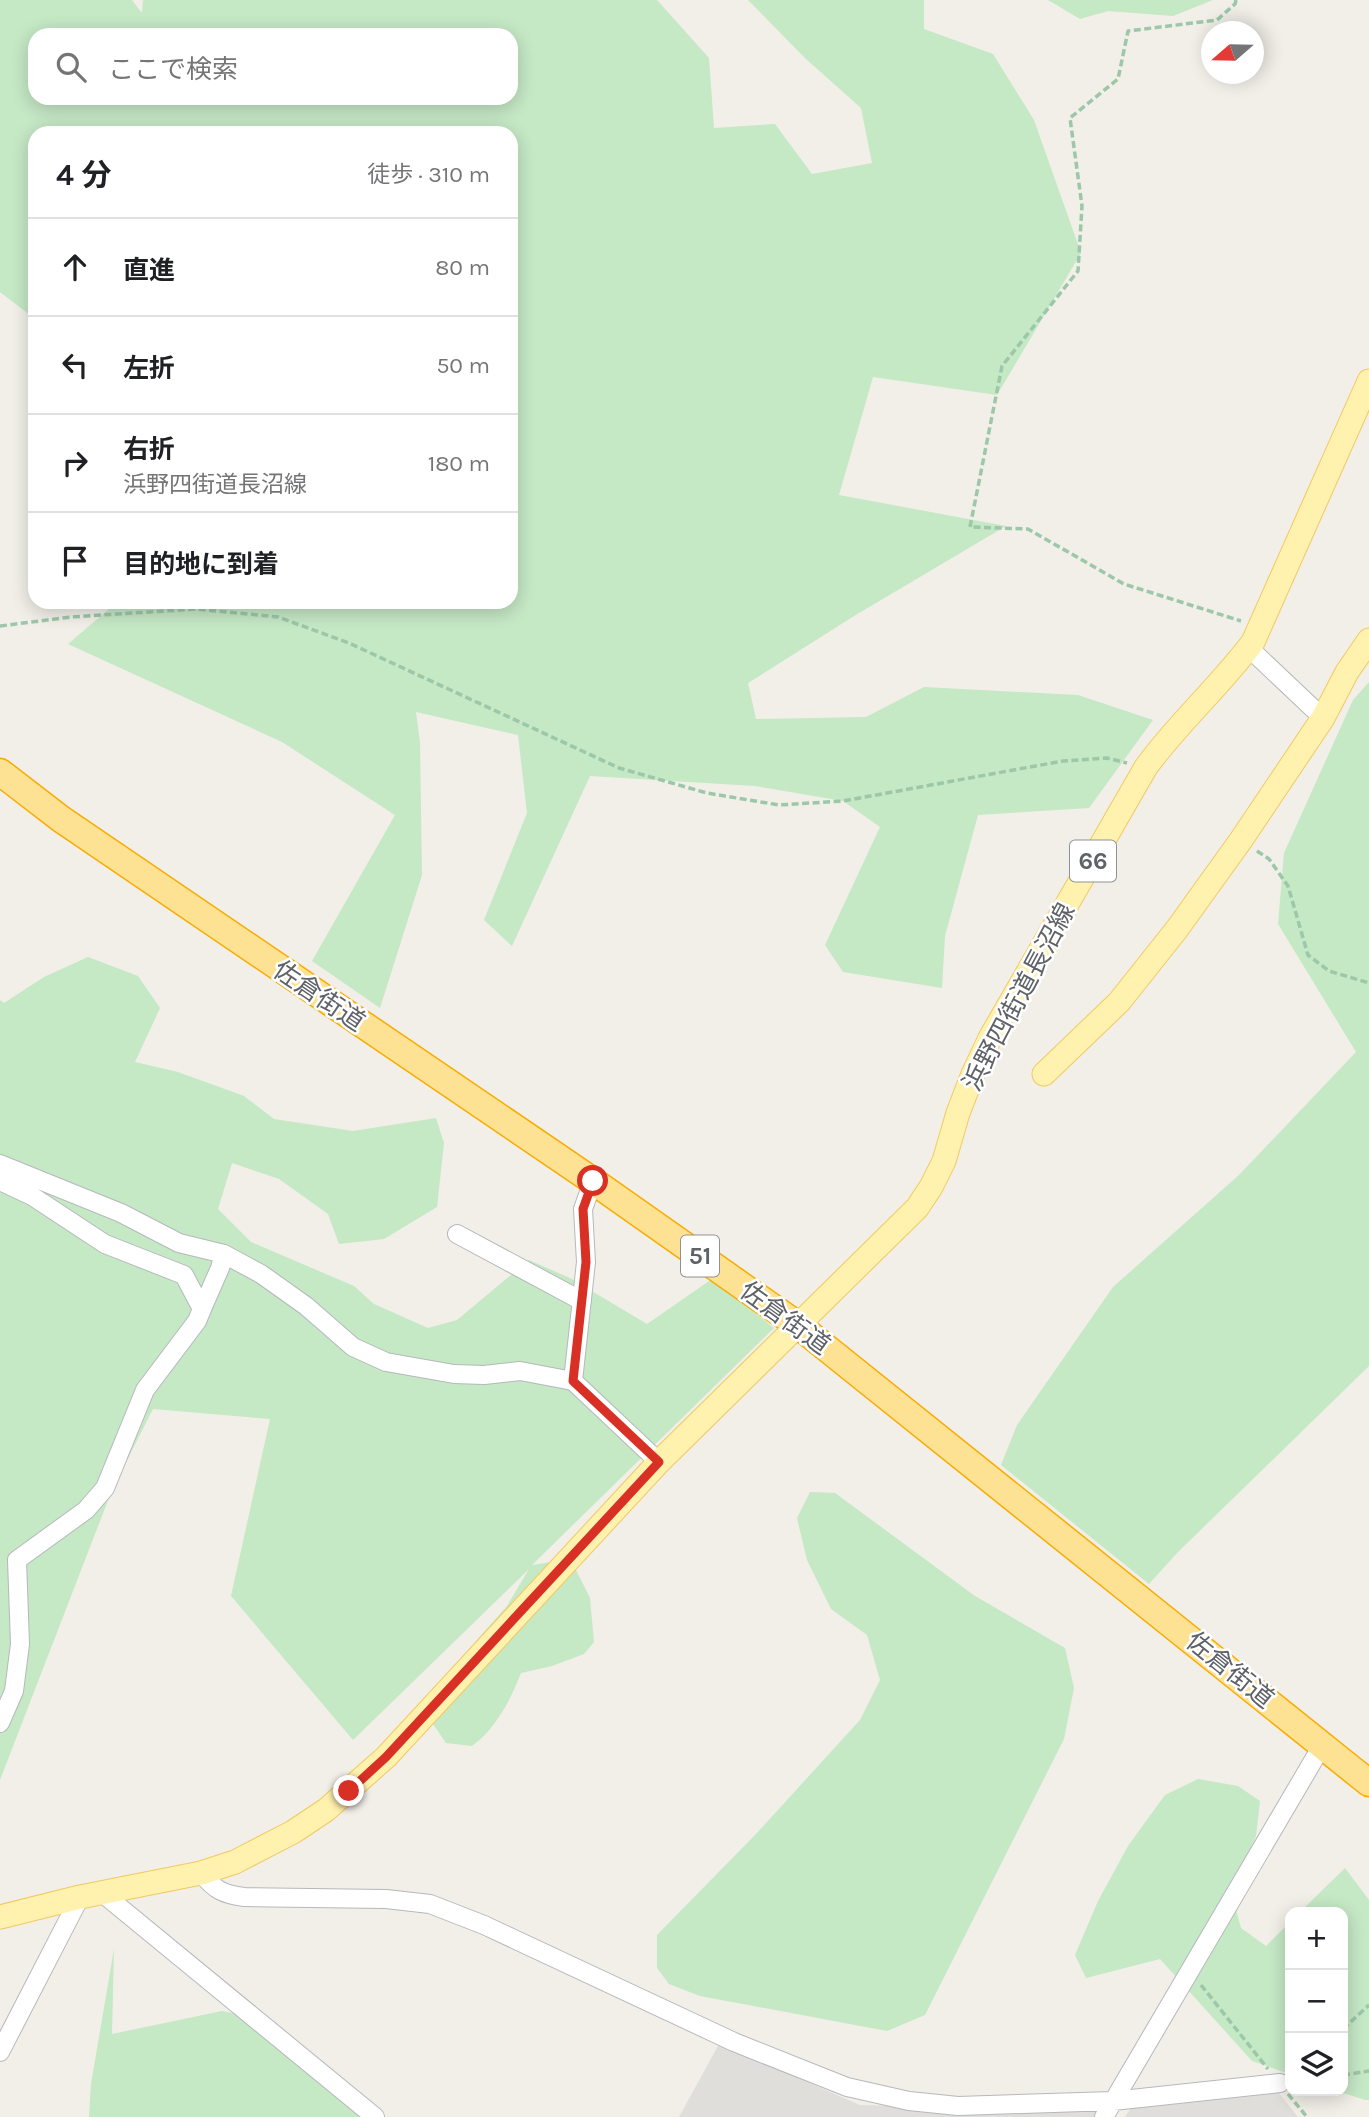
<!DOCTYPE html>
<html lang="ja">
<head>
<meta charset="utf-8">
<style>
  body { margin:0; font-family:Karla,"Noto Sans JP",sans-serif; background:#f6f6f6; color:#202124 }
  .controls { position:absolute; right:21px; bottom:21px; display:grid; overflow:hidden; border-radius:14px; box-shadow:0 4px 18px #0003 }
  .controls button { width:63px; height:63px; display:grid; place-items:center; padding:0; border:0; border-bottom:2px solid #e0e0e0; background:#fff; color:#202124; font:35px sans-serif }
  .compass { position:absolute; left:1201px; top:21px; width:63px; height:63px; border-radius:50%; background:#fff; box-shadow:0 4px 18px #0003; rotate:250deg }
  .stop { position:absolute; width:21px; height:21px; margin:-16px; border:5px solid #d93025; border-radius:50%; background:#fff }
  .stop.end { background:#d93025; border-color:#fff; box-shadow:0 2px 7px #0008 }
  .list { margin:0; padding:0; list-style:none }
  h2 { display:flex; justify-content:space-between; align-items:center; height:91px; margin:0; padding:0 28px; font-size:30px }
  h2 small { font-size:23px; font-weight:400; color:#757577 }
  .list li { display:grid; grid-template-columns:46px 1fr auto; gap:21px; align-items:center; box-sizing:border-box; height:98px; padding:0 28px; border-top:2px solid #e0e0e0 }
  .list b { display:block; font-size:26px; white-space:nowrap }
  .list p { margin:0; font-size:23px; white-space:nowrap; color:#757577 }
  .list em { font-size:23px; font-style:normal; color:#757577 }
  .icon { flex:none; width:38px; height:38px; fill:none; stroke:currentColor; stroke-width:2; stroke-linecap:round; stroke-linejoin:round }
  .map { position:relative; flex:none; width:1369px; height:2117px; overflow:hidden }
  .search { position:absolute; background:#fff; box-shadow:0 4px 18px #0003; left:28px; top:28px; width:490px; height:77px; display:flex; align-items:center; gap:18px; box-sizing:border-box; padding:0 24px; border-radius:21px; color:#757577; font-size:26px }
  .panel { position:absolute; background:#fff; box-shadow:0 4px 18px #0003; left:28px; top:126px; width:490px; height:483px; border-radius:21px }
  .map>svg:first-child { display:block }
</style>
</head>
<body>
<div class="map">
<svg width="1369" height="2117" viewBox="0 0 1369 2117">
  <rect width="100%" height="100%" fill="#f1efe8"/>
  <!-- industrial -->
  <path fill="#e0deda" d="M719,2044L860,2105L1098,2111L1095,2117H679Z
    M1279,2093L1298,2117H1125L1130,2109Z"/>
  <!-- green -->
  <path fill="#c5e8c5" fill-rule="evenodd" d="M0,0H132L142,13L143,0H657L709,58L714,128L775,124L812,174L872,163L861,108L806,59L748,0H924V29L993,54L1034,120L1081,253L997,395L873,377L839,495L1006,526L854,616L748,683L756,719L866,717L924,687L1078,695L1153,720L1089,808L978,815L945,936L942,988L843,972L825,945L880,827L843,801L755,786L590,776L512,946L484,920L527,813L518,735L416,712L420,743L422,875L380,1008L312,961L395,815L282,742L68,644L117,602H399L414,606L415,602H511V133H35V271L29,278L35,282V319L0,292ZM35,35H511V98H35Z
    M1048,0H1213L1173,16L1108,11L1080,19Z
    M1369,682V1366L1178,1552L1149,1584L1001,1465L1017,1425L1113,1287L1239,1175L1356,1052L1278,924L1284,853L1353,700Z
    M88,957L138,976L160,1008L135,1062L178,1072L244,1096L274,1119L353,1131L436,1118L444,1143L437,1207L384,1239L339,1244L328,1214L279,1179L232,1163L218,1209L251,1242L354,1286L374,1304L428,1328L457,1320L529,1260L570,1278L647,1324L712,1279L774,1328L532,1565L552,1562L575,1568L590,1598L594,1642L584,1654L552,1666L521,1673C510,1701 496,1728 472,1746L446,1743L427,1715L438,1690L476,1641L507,1606L529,1569L353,1740L231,1596L270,1419L153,1409L112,1490L0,1780V1000L4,1003L44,977Z
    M810,1492L835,1493L975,1596L1065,1648L1074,1688L1064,1739L925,2015L887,2031L700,1996L669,1984L657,1968V1935L756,1834L860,1720L880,1680L867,1635L831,1609L807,1560L797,1518Z
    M1198,1779L1238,1786L1260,1801L1256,1836L1238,1876L1235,1906L1241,1928L1266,1946L1290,1922V2074L1252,2061L1160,1959L1086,1978L1075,1955L1098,1901L1128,1846L1165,1795Z
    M1345,1868L1369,1900V2100H1365L1337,2091H1343V1912H1300Z
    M114,1949L112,2034L222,2011L275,2022L367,2117H89L91,2084Z"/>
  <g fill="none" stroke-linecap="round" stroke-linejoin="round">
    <defs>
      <path id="minor" d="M1249,648L1323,718
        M0,1164L121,1213L179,1243L224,1254L261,1274L306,1306L353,1347L386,1362L454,1374L484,1375L520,1371L573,1381L659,1462
        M0,1181L32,1196L105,1244L184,1275L202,1309L197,1321L145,1390L105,1488L86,1510L17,1560L20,1644L14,1691L0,1723
        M457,1234L582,1301
        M202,1309L220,1268L224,1254
        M573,1381L586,1262L583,1209L593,1181
        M201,1873C215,1890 222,1894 244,1897L386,1899L430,1904L484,1925L734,2042L847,2087L909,2101L958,2106L1113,2101L1280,2083
        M101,1892L375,2117
        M0,2052L80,1897
        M1104,2117L1323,1744"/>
      <path id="major" d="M1044,1074L1119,1002L1177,929L1241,840L1323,718L1347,672L1369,640
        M0,1917L80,1897L201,1873L235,1862L293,1832L326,1810L386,1757L659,1462L917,1208L931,1187L944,1161L958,1113L973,1074L990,1038L1146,767C1178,723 1220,686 1253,642L1369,381"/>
      <path id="highway" d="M0,772L61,819L593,1181L799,1326L1369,1783"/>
    </defs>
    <!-- minor casing -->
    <use href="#minor" stroke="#b5b8bc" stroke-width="20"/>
    <!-- major casing -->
    <use href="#major" stroke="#f2c960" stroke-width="25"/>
    <!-- highway casing -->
    <use href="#highway" stroke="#f9ab00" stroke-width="29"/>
    <!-- path -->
    <path stroke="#9cc7a9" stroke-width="3.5" stroke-dasharray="7 3.5" stroke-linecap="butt" d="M1236,0L1235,4L1217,20L1128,31L1118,79L1070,118L1082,206L1078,271L1002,366L970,527L1028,529L1124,584L1241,621
      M0,626L71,617L196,609L278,617L349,643L619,768L707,793L779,805L843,801L1063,761L1107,758L1127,763
      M1257,851L1269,859L1288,886L1308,955L1329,971L1369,983
      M1201,1985L1268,2069
      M1343,2029L1369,2005
      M1343,2075L1369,2071
      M1288,2094L1307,2117"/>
    <!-- minor -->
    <use href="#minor" stroke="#fff" stroke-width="18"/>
    <!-- major -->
    <use href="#major" stroke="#fff2af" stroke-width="23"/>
    <!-- highway -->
    <use href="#highway" stroke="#fde293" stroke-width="26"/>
  </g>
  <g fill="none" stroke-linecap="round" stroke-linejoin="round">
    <!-- route -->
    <path stroke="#d93025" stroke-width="9" d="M349,1791L386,1757L659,1462L573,1381L586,1262L583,1209L593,1181"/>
  </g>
  <g text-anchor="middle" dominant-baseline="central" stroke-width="5" stroke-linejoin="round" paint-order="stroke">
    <!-- shield labels -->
    <g fill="#fff" stroke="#8f9295" stroke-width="2">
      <rect x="1070" y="840.5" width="46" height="41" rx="5"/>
      <rect x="681" y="1235.5" width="38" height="41" rx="5"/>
    </g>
    <g font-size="24" font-weight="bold" fill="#5f6368">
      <text x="1093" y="861">66</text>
      <text x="700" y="1256">51</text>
    </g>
    <!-- street labels -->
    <g font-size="26" fill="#5f6368" stroke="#fff">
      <text transform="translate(319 996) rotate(34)">佐倉街道</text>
      <text transform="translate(1019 997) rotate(-62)">浜野四街道長沼線</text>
      <text transform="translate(785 1318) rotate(36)">佐倉街道</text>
      <text transform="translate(1230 1670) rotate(39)">佐倉街道</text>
    </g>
  </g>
</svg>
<div class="controls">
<button>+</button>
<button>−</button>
<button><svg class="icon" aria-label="layers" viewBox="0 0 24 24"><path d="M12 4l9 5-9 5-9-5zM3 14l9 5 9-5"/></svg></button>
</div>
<svg class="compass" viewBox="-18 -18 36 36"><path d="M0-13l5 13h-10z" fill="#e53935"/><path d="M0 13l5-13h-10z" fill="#757577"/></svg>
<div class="stop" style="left:593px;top:1181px"></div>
<div class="stop end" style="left:349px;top:1791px"></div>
<div class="search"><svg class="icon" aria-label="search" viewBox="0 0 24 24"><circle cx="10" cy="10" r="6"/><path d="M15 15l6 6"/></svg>ここで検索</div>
<section class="panel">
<h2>4 分<small>徒歩 · 310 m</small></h2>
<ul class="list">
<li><svg class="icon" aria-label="ahead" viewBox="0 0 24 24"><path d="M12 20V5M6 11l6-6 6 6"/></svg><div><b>直進</b></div><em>80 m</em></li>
<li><svg class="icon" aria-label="left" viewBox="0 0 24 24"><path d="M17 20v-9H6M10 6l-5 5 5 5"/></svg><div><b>左折</b></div><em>50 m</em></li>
<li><svg class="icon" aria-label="right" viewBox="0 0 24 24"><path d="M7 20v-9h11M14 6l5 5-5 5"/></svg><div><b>右折</b><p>浜野四街道長沼線</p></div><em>180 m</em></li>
<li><svg class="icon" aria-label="arrive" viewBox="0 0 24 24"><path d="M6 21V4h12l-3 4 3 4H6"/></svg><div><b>目的地に到着</b></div></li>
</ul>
</section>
</div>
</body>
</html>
